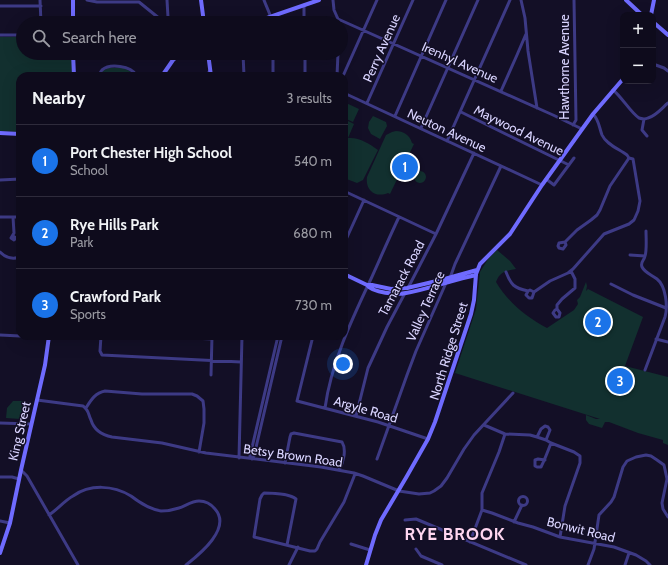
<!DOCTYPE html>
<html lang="en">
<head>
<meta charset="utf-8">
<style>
  body { margin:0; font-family:Cabin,sans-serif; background:#1c1929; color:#f1f3f6 }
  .controls { position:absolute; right:12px; top:12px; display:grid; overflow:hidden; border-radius:8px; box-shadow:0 4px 16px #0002 }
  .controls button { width:36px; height:36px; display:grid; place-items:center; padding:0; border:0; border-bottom:1px solid #2e2b3b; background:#0e0b1c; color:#f1f3f6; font:20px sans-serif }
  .you { position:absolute; left:343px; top:364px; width:14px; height:14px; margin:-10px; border:3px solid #fff; border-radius:50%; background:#1a73e8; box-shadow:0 0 0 6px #1a73e833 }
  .badge { display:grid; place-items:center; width:26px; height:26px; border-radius:50%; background:#1a73e8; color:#fff; font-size:13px; font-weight:700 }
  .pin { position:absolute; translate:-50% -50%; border:2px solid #fff; box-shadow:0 1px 4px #0006 }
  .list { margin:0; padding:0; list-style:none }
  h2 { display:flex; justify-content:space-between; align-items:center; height:52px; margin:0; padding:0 16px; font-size:17px }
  h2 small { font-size:13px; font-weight:400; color:#9b9ba3 }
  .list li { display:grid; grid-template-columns:26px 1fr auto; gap:12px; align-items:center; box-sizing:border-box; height:72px; padding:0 16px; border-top:1px solid #2e2b3b }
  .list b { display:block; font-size:15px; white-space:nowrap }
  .list p { margin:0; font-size:13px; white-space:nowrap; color:#9b9ba3 }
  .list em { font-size:13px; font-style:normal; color:#9b9ba3 }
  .icon { flex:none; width:22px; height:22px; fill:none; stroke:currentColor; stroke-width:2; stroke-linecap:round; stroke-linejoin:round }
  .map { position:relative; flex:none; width:668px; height:565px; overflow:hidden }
  .search { position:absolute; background:#0e0b1c; box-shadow:0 4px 16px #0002; left:16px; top:16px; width:332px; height:44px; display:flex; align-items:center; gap:10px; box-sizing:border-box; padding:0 14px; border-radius:22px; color:#9b9ba3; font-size:15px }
  .panel { position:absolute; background:#0e0b1c; box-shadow:0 4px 16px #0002; left:16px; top:72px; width:332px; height:268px; border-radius:12px }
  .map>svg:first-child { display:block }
</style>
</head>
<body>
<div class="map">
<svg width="668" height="565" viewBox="0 0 668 565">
  <rect width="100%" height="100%" fill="#130f26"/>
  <!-- green -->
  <path fill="#12302f" d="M0,37H23V53H72V76H20V132L0,131Z
    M108,68H124L133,73L134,76H101L103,71Z
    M344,102L359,109L353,122L344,118Z
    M373,116L386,122L387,126L380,139L371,134L368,128L369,122Z
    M344,120H346L354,124L348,138C359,137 370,144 378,150L363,180L357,183L344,178Z
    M396,131C403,131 410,135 412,143L414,144L390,194L388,193C376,198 365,191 367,177L386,135L392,132Z
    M414 177a6 6 0 1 1 12 0a6 6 0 1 1-12 0Z
    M497,250L510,261L516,269C506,271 500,271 496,282C508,302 526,317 547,328L574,310L578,304L577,300L580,297L586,282L587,286L586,291L588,289L643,317L625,366L668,377V445L663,443V440L638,433L609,422H605L602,428L589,424L586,420V415L596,419H600L455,373L476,309L480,272L488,259Z
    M13,401H25L23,417L20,419L6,418L7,408Z"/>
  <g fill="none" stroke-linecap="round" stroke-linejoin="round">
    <!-- street -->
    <path stroke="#3d3a85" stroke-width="3" d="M40,0L41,23
      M87,0L97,2H139L165,23
      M264,0C266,6 272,17 272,23
      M333,0L334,10L338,19V23
      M521,0L525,18L528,51L537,108
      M304,5V23
      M0,6H41
      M338,19L553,115L582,129
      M166,23L168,17L167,0
      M0,35H23
      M243,53L244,76
      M273,53V76
      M305,53V76
      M653,64L664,68L668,71
      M99,76C100,74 100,72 102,70C110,63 131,66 136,75L139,76
      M207,76L210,70
      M337,76L338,53
      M343,76L377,0
      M613,90C621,96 631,113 639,118C642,119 646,119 648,118C656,116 662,108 668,103
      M501,91L517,55L526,34
      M344,93L542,185
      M367,103L413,0
      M461,112L569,165
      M395,116L446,0
      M644,119L642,130L647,136
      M573,125L576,120L574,0
      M421,128L478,0
      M447,141L510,0
      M546,179L554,185L574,158
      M0,180L20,179
      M344,191L436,234
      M0,217H20
      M13,217L14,233L11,238L14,240L16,238L13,236
      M565,242L566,245L563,249L559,248L558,246L559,243L565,242L577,230L591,220L597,215L600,210L610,186L629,158
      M344,244L364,200
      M0,252C6,258 12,260 20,257
      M630,255L645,256
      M506,272C511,285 514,288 528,291L530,290L534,292
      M450,278L455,264L501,166
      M611,284L633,295L666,308
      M408,288L409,286L436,234L474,153
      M528,291L526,295L529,298H532L534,292
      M534,292L550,281L568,273L573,269L604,234L629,224L634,220L638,211L640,201L633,159L629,158L627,155C619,149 606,144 602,135C599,127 599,120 593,114
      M557,309L555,310L553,313L556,317H559L560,313L557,309V305L562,299L575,288V279L571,271
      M0,335L20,336
      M33,336L49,337
      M101,336L100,351L102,355L241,362
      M155,336L212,339
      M656,339L668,342
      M645,370L665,317C668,307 666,286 657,279C652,275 645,273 642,267C640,262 644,261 645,256C647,250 646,237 646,231
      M211,375L212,336
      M37,400L83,406C89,410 88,414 91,420C94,430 102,435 112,437L162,443L206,453L321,467L354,473L363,476L399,491L419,494L430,493L434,491L441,486L447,478L464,449L474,435L513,393
      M297,401L378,422L428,439
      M297,401L313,336
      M86,408C91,400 95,393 105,391L142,394H192L197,396L203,401L204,409V423L199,452
      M325,408C331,364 351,321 370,281C380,259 389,238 399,217
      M356,416L368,368L387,327L405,293
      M0,423L31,424
      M484,425L505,434L530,435L537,437L546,440L551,443L574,452L580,456V463L565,506L560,537
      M537,437L541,429L545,426L548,427L550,430L546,440
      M239,458L242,336
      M252,459L254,456L282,336
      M252,459L250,456L278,336
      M377,459L407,375L416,351L446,283
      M545,460L538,459L535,460V466L537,467H541C545,459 548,451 551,443
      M285,463L290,437L291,434L294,433L342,442C347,450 343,463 339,470
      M21,470L27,476L78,565
      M0,477H12L19,479
      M518.5 501a4.5 4.5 0 1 1 9 0a4.5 4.5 0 1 1-9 0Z
      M482,510L492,513L518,523L533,527L560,537L614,547L636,555L646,561L650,565
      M49,515C58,509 64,501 73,496C90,484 113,485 131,496C140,503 149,509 161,511C167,511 173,510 179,508C185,506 192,501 199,501C205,501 211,504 215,509C232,528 200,554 186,565
      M405,520L416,519L526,565
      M0,521L10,523
      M514,522L522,505
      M470,542L482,510V493L499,452L505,434
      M351,544L370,550
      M287,545L296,499C290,494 272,493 264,493L262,495L260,499L254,537L310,551H315L317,549L320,542L344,502L355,474
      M416,549L421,556L442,565
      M289,565L298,547
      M588,565L594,549L599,515L611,502L614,497L623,467L627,461L636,457L646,455L651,456L657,460L664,465L667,479L662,503L663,509L668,517
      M625,565L629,553"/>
    <!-- secondary -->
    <path stroke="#6f6bff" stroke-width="4" d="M73,0V23
      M201,0L204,23
      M626,0L642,15
      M651,15L654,0
      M653,22L668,35
      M252,23L319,0
      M73,53L74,76
      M208,53L211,76
      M162,76L173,60L181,53
      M0,133L20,134
      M344,274L367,285C373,293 397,295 406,293C429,289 452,280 476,275
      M367,285H372L391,289L407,288L441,280L477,270
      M0,553L10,523L21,470L45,365L49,336
      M366,565L375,535L381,520L407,476L428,439L435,422L471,314L474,300L476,274L480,264L510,234L542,185L593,114L623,79"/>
  </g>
  <g text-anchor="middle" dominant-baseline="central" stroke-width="3" stroke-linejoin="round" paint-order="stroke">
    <!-- street labels -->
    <g font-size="13" fill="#d9d4ff" stroke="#130f26">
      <text transform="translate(381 48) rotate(-66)">Perry Avenue</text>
      <text transform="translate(460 62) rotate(24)">Irenhyl Avenue</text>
      <text transform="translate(564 67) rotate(-90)">Hawthorne Avenue</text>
      <text transform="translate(447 130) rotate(25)">Neuton Avenue</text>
      <text transform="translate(519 130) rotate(26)">Maywood Avenue</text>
      <text transform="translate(401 278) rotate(-62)">Tamarack Road</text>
      <text transform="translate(425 306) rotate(-66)">Valley Terrace</text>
      <text transform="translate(448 351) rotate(-73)">North Ridge Street</text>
      <text transform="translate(366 409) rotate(16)">Argyle Road</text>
      <text transform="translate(19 431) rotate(-77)">King Street</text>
      <text transform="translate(293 455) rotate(8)">Betsy Brown Road</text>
      <text transform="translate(581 529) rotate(14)">Bonwit Road</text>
    </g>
    <!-- district labels -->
    <g font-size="17" font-weight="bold" letter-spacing="1" fill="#ffd6f0" stroke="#130f26">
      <text x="455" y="534">RYE BROOK</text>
    </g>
  </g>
</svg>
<div class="controls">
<button>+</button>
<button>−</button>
</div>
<div class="you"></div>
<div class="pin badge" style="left:405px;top:167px">1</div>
<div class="pin badge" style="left:598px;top:322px">2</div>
<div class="pin badge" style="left:620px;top:381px">3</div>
<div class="search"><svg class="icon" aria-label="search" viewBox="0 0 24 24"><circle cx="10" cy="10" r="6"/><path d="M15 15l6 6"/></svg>Search here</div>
<section class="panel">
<h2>Nearby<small>3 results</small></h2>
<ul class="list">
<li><span class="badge">1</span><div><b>Port Chester High School</b><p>School</p></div><em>540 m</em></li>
<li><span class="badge">2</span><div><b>Rye Hills Park</b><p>Park</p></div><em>680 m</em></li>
<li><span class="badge">3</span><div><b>Crawford Park</b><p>Sports</p></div><em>730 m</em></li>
</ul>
</section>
</div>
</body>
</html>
